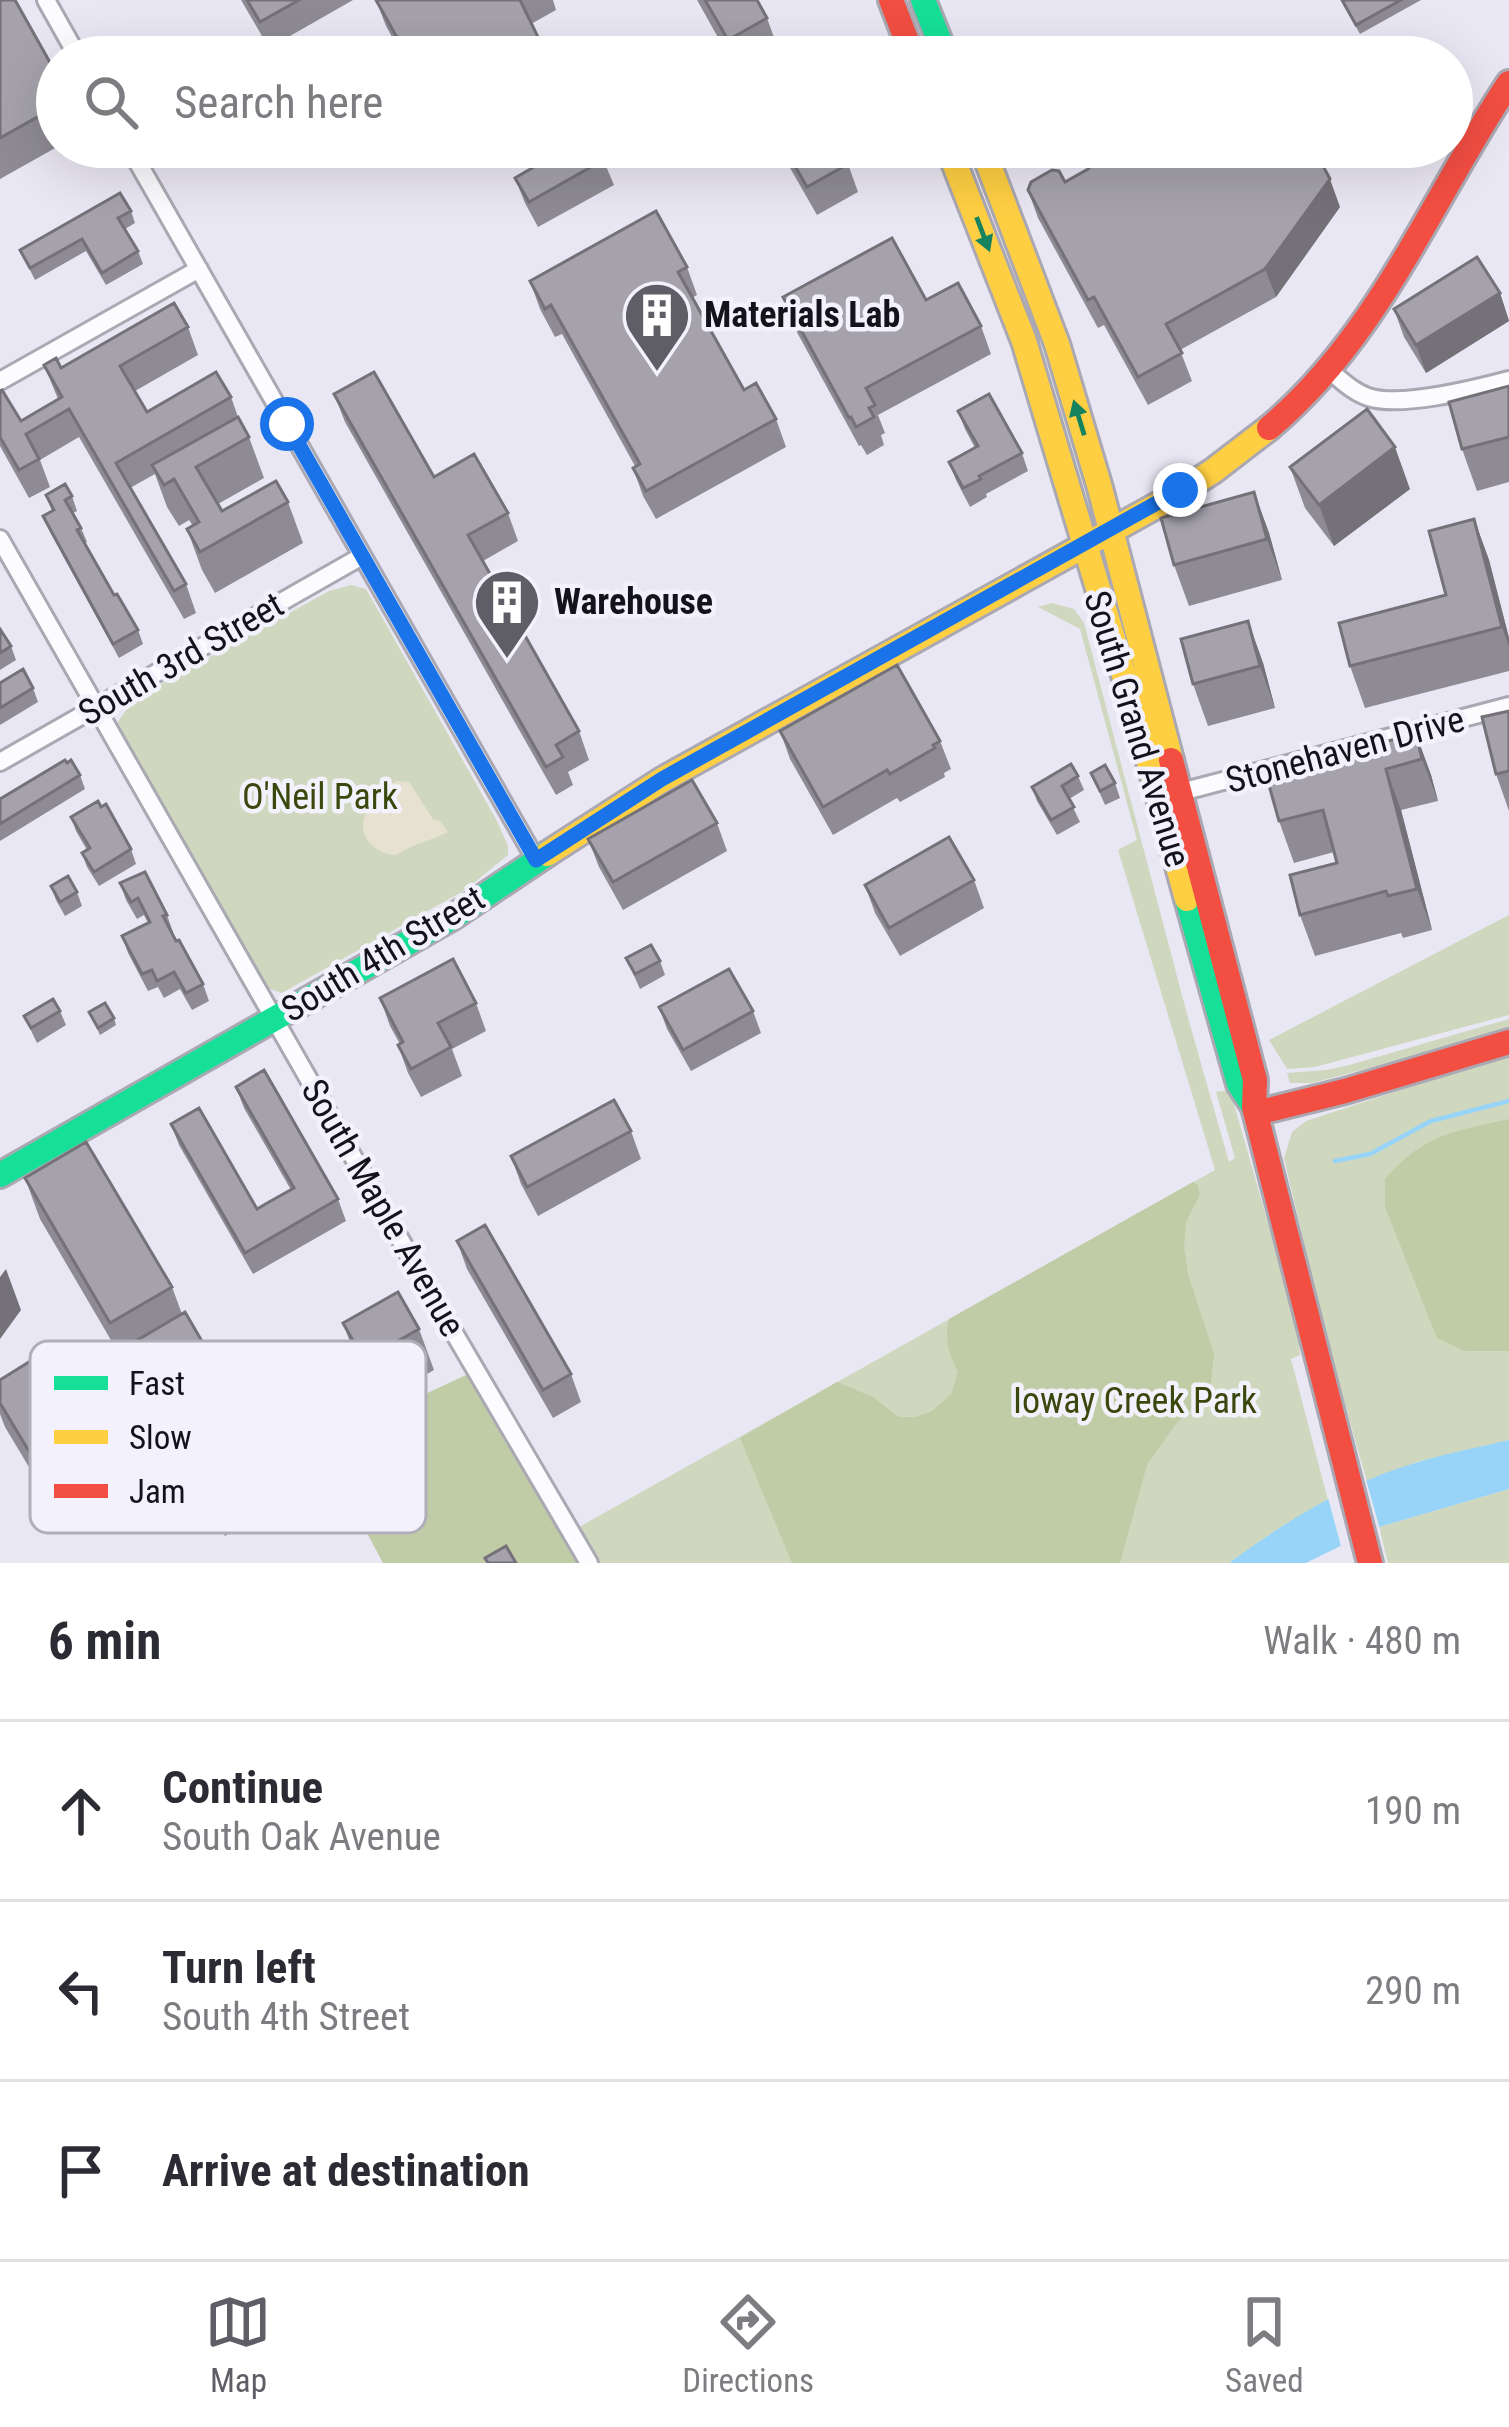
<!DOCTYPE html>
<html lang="en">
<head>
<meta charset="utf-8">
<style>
  body { margin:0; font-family:"Roboto Condensed",sans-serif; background:#f2f2f3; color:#2b2b33 }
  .stop { position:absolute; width:36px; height:36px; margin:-27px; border:9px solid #1a73e8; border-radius:50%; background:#fff }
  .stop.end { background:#1a73e8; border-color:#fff; box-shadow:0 3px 12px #0008 }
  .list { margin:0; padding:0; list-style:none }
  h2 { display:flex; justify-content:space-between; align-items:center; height:156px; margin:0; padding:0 48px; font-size:51px }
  h2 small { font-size:39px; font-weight:400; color:#7c7c81 }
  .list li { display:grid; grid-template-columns:78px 1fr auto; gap:36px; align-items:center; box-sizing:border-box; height:180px; padding:0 48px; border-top:3px solid #e1e1e2 }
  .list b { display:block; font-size:45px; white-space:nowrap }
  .list p { margin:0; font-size:39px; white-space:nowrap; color:#7c7c81 }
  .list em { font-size:39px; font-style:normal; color:#7c7c81 }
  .icon { flex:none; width:66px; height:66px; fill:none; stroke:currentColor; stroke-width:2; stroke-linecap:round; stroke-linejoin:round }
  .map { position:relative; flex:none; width:1509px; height:1563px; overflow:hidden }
  .search { position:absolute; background:#fff; box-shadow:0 12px 48px #0002; left:36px; right:36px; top:36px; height:132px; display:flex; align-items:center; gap:30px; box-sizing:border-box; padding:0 42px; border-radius:66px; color:#7c7c81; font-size:45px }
  .sheet { height:696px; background:#fff }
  nav { display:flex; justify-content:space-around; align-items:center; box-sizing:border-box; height:168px; border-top:3px solid #e1e1e2; background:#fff; font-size:33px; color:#7c7c81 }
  nav a { display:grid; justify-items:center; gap:6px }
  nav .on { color:#5f5d66 }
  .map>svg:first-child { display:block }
</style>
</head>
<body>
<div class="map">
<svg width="1509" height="1563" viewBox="0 0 1509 1563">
  <rect width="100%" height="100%" fill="#eae7f4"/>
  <!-- green -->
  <path fill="#cfd8bf" d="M351,585L366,589L497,821L508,846V855L465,890L282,993L267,988L261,980L119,733L117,723L134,699L329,591Z
    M1052,603L1074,609L1084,623L1187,1014L1229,1162L1235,1158L1216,1092L1230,1090L1298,1328L1300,1355L1291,1359L1328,1500L1282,1526L1229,1563H589L572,1531L1215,1170L1118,850L1137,840L1080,629L1038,607Z
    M1509,915V1015L1315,1067L1287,1069L1269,1040Z
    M1509,1019V1029L1467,1043L1312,1083H1290L1287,1073L1326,1070L1349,1065Z
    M1509,1054V1440L1417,1462L1367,1482L1324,1330L1284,1158L1292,1132L1306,1121Z
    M1509,1489V1563H1388L1379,1527Z"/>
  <!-- forest -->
  <path fill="#c0cca6" d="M1509,1119V1351H1465L1437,1338L1385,1207V1179C1426,1133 1452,1132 1509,1119Z
    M1193,1182L1197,1184L1200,1194L1186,1222L1184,1247L1188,1274L1214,1354L1211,1383L1197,1403L1175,1425L1147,1465L1120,1563H792L740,1438L837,1382L873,1397L899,1417H916L932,1411L951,1394L958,1372C949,1353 944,1340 949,1319Z
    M466,1375L472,1377L589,1563H383L360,1520L337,1466L348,1441L395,1408Z"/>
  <!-- sand -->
  <path fill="#e7e1d2" d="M397,781L409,782L433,819L440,821L448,832C434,839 419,843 404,850C401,852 398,854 395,855C390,855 381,852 377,849C347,829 372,791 397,781Z"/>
  <!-- water -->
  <path fill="#97d4f8" d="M1509,1440V1489L1379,1527L1306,1563H1229C1286,1521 1349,1482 1418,1462C1448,1453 1479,1447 1509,1440Z"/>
  <!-- pier -->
  <path fill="#eae7f4" d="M1365,1476L1381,1533L1342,1550L1327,1494Z"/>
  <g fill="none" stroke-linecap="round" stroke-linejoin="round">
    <!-- stream -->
    <path stroke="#97d4f8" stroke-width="4.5" d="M1335,1161L1370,1154L1431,1121L1509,1101"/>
    <defs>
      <path id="street" d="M46,0L78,57
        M129,147L536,860
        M1329,370C1341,380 1353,392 1368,397C1401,408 1475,389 1509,380
        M0,381L199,269
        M0,539L440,1309L589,1563
        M0,762L362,556
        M1181,792L1509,706"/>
      <path id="fast" d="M923,0L946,57
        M1187,899L1239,1084L1254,1107
        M0,1175L453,917L547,854"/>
      <path id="slow" d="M948,147L1024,341L1138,722L1187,899
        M982,147L1057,344L1100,488L1171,760
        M547,854L662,780L1174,496L1213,471L1269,428"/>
      <path id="jam" d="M891,0L913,57
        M1269,428C1379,336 1431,200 1509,83
        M1171,760L1255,1080L1254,1107L1370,1563
        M1256,1113L1345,1091L1509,1042"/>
    </defs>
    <!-- street casing -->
    <use href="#street" stroke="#aaa8b2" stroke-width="22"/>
    <!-- fast casing -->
    <use href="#fast" stroke="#aaa8b2" stroke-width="30"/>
    <!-- slow casing -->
    <use href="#slow" stroke="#aaa8b2" stroke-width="30"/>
    <!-- jam casing -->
    <use href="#jam" stroke="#aaa8b2" stroke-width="30"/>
    <!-- street -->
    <use href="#street" stroke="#fcfbfd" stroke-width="16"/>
    <!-- fast -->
    <use href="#fast" stroke="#16e098" stroke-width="24"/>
    <!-- slow -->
    <use href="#slow" stroke="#ffcf43" stroke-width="24"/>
    <!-- jam -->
    <use href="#jam" stroke="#f24e42" stroke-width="24"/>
  </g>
  <!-- wall -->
  <path fill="#8e8b94" d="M0,0L57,75V147L0,179Z
    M241,0H353L269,48Z
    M376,0H553L556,10L531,24L546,57H403L386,26Z
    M697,0H757L767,18L781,57H729Z
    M1341,0H1421L1360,34Z
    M524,147H598L614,185L538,227L525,203L515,178L535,167Z
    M778,147H838L848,164L858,192L817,215Z
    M1111,157L1340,207L1276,297L1180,350L1192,381L1148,405L1104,325L1098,328L1038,218L1028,190L1065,182Z
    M131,211L135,223L125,229L138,251L143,264L106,285L86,251L35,280L20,250Z
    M687,267L697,295L692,298L744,390L776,419L786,447L656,519L643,496L633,468L635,466L562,334L555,337L540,309L530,281Z
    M1500,293L1509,321L1426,373L1404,337L1394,309Z
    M783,297L926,300L981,326L991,354L878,415L885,433L881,435L884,445L867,455L861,445L859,446L793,325Z
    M188,327L198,355L135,391L147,412L231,397L238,417L249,437L264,478L218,504L222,511L288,502L303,543L215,593L202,570L187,529L193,526L189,520L179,526L167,507L155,474L130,488L186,584L196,613L184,619L79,437L40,460L50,487L29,498L0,446V391L21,421L58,399L44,365L61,368Z
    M1509,386V482L1477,491L1462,449Z
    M334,394L434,477L508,513L518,541L483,561L579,731L589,760L568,772L573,785L556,795L345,422Z
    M958,411L1022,453L1028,471L986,494L987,497L970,507L956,480L949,462L975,448L965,429Z
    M1290,467L1410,489L1334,546L1305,508Z
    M1254,492L1269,533L1282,580L1189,606L1174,565Z
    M46,495L72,496L77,511L73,513L81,528L87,542L84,543L114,595L138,630L143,644L119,658L49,530L43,516L52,511Z
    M1474,519L1489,560L1509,638V671L1365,708L1350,666L1446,595Z
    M1248,621L1263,663L1275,708L1208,726L1193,684Z
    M0,629L11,646L16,660L0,670Z
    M0,683L33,688L38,702L0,725Z
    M1509,711V811L1496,774Z
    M780,731L940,741L951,769L944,773L945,777L900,802L897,798L833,835L790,759Z
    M1416,734L1431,775L1438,801L1401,810L1432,930L1403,938L1401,933L1315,956L1300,915L1337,863L1334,852L1294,863L1279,821L1338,754Z
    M1091,773L1115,783L1120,798L1105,805Z
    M80,775L85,789L0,841V799Z
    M1078,776L1084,790L1069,799L1080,822L1057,835L1037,801L1032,787Z
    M71,817L131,849L136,864L99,886L87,867L82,853L87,850L76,831Z
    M717,823L727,851L623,910L599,867L588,839Z
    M974,880L984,908L900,956L875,913L865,885Z
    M120,883L167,915L173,932H171L203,984L209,1001L192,1010L180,989L164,998L158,987L148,991L128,953L122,936L148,923L144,915L137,919L126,900Z
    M51,886L77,892L82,906L65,916L56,900Z
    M626,958L660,961L665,975L640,989Z
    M380,998L476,1003L486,1031L452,1049L462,1076L421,1097L408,1073L398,1045L400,1044L390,1026Z
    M659,1007L753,1011L761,1033L691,1071L667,1029Z
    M60,1011L66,1025L37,1043L24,1016Z
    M89,1012L114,1018L116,1025L100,1035Z
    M236,1087L338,1199L346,1221L253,1274L179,1145L171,1124L257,1209L291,1190L244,1108Z
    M631,1131L641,1159L538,1216L521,1184L511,1156Z
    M25,1178L172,1287L182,1314L270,1459L285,1500L225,1536L139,1389L129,1362L125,1364L40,1219Z
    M457,1241L571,1374L581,1402L553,1418L467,1269Z
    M343,1323L419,1329L434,1370L379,1401L358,1364Z
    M0,1380L110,1452L125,1493L66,1529L5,1427L0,1414Z"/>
  <!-- shaded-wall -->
  <path fill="#747178" d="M1330,179L1340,207L1276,297L1265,269Z
    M1500,293L1509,321L1426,373L1416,345Z
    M1395,447L1410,489L1334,546L1319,505Z
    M1254,492L1269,533L1282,580L1267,539Z
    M1474,519L1489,560L1509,638V647L1502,627Z
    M1248,621L1263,663L1275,708L1260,666Z
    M1416,734L1431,775L1438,801L1422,759Z
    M1386,769L1401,810L1432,930L1417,889Z
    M6,1269L21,1310L0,1339V1277Z"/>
  <!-- building -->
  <path fill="#a5a2ac" stroke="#747178" stroke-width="3" d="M0,0H15L57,75V106L0,138Z
    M247,0H299L260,22Z
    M376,0H520L538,37L521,46L527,57H453L444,40L414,57H408Z
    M705,0H757L767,18L728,40Z
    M1342,0H1401L1356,25Z
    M529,147H598L605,159L529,202L515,178L539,164Z
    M784,147H838L848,164L807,187Z
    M1130,147H1313L1330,179L1265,269L1166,324L1182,353L1138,377L1094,297L1088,300L1028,190L1031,182L1052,170L1059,171L1065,182L1088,169L1095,161L1108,153L1111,157Z
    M120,193L131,211L118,218L138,251L102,273L82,239L30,268L20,250Z
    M656,211L687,267L678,272L744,390L756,383L776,419L646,491L633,468L640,464L551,305L545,309L530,281Z
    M892,238L926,300L958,283L981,326L866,388L875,405L869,408L874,417L856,427L851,417L849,418L783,297Z
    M1477,257L1500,293L1416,345L1394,309Z
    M174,303L188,327L120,366L147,412L216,372L231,397L116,463L186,584L174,591L69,409L26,434L39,459L19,470L0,437V391L2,390L21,421L62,397L44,365L56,358L61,368Z
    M374,372L434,477L474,454L508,513L468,535L579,731L556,745L563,757L546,767L334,394Z
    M1509,386V437L1462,449L1449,402Z
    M989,394L1022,453L979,476L981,479L963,488L949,462L978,446L958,411Z
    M1367,409L1395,447L1319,505L1290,467Z
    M238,417L249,437L196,467L222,511L276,481L288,502L200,552L187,529L199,522L174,479L164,485L152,465Z
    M65,484L72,496L65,500L81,528L77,530L114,595L117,594L138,630L113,644L43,516L54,510L46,495Z
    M1254,492L1267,539L1174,565L1161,518Z
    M1474,519L1502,627L1350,666L1339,623L1446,595L1429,531Z
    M1248,621L1260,666L1193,684L1181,639Z
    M0,629L11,646L0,653Z
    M897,665L940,741L933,745L935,748L890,774L887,770L823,807L780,731Z
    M23,669L33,688L0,708V683Z
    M1509,711V771L1496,774L1482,717Z
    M1416,734L1422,759L1386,769L1417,889L1388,896L1386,891L1300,915L1290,875L1337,863L1323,810L1279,821L1265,771Z
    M65,760L67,763L71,760L80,775L0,824V799Z
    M1071,764L1078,776L1062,786L1074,807L1051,820L1032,787Z
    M1105,765L1115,783L1100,791L1091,773Z
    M692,780L717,823L613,882L588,839Z
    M98,801L101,807L106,804L131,849L94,872L82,853L90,848L71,817Z
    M949,837L974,880L889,928L865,885Z
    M145,872L167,915L163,916L176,941L179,940L203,984L186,993L174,972L157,981L152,970L142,974L122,936L150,922L138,898L131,902L120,883Z
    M68,876L77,892L60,902L51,886Z
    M651,945L660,961L635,974L626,958Z
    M453,959L476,1003L438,1023L451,1047L411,1069L398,1045L403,1042L380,998Z
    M729,969L753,1011L683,1050L659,1007Z
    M53,999L60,1011L31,1028L24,1016Z
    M105,1003L114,1018L98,1028L89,1012Z
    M264,1070L338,1199L245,1253L171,1124L199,1108L257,1209L269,1202L294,1188L236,1087Z
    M614,1100L631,1131L527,1187L511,1156Z
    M86,1142L172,1287L110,1323L25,1178Z
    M485,1225L571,1374L543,1390L457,1241Z
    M398,1292L419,1329L364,1360L343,1323Z
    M185,1312L270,1459L209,1495L124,1348Z
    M48,1350L110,1452L51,1488L0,1403V1380Z
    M506,1546L516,1563H488L485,1558Z"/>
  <!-- one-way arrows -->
  <defs><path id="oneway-solid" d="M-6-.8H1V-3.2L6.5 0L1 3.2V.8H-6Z" transform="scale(3)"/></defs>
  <g fill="#15835f">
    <use href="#oneway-solid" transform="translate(983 234) rotate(69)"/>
    <use href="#oneway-solid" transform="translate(1079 418) rotate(-107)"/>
  </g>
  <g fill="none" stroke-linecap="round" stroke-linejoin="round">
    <!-- route -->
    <path stroke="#1a73e8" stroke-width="15" d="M287,424L536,860L662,779L1180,490"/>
  </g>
  <!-- icons -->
  <defs>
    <symbol id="building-pin" viewBox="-11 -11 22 30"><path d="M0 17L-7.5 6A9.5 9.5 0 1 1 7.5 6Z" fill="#5f5d66" stroke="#f3f1fb"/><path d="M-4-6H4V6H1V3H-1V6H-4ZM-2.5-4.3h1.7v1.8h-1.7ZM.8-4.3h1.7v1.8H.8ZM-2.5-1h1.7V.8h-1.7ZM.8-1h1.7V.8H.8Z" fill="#fff"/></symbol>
  </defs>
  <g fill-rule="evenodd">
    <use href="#building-pin" x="619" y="277" width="76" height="104"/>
    <use href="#building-pin" x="469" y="564" width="76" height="104"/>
  </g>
  <g text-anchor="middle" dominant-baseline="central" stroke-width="9" stroke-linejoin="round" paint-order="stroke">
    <!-- poi labels -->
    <g font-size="36" font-weight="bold" fill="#14121a" stroke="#f3f1fb" text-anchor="start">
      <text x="704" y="315">Materials Lab</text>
      <text x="554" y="602">Warehouse</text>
    </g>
    <!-- street labels -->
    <g font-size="36" fill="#14121a" stroke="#f3f1fb">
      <text transform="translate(181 659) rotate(-30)">South 3rd Street</text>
      <text transform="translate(1137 729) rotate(73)">South Grand Avenue</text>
      <text transform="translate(1345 750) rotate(-15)">Stonehaven Drive</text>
      <text transform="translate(383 954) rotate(-31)">South 4th Street</text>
      <text transform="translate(383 1208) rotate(60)">South Maple Avenue</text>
    </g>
    <!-- park labels -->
    <g font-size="36" fill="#3a480e" stroke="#f3f1fb">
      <text x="320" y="797">O'Neil Park</text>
      <text x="1135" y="1401">Ioway Creek Park</text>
    </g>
  </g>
  <!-- legend -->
  <rect x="30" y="1341" width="396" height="192" rx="18" fill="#f3f1fb" stroke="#b0aeb8" stroke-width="3"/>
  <rect x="54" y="1376" width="54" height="14" fill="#16e098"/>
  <rect x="54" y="1430" width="54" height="14" fill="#ffcf43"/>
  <rect x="54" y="1484" width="54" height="14" fill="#f24e42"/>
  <g font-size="33" fill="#14121a">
    <text x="129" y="1395">Fast</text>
    <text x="129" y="1449">Slow</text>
    <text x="129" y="1503">Jam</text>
  </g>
</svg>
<div class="stop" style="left:287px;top:424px"></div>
<div class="stop end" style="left:1180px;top:490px"></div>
<div class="search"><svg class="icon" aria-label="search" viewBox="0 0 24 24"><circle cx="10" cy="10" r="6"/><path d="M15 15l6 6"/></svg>Search here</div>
</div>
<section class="sheet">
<h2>6 min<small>Walk · 480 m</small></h2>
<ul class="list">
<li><svg class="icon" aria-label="ahead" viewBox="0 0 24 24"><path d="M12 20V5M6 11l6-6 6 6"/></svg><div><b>Continue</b><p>South Oak Avenue</p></div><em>190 m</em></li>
<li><svg class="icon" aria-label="left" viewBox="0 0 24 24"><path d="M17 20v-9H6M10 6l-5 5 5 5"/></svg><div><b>Turn left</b><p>South 4th Street</p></div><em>290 m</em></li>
<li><svg class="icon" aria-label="arrive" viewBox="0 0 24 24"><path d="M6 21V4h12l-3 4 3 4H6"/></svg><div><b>Arrive at destination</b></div></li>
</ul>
</section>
<nav>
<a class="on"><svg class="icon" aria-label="map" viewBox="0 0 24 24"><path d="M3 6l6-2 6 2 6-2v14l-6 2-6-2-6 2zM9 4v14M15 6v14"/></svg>Map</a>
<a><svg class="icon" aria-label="directions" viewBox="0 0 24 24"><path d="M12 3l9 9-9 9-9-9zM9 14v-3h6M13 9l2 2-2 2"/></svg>Directions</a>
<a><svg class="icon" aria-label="saved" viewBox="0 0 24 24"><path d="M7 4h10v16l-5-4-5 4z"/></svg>Saved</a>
</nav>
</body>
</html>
